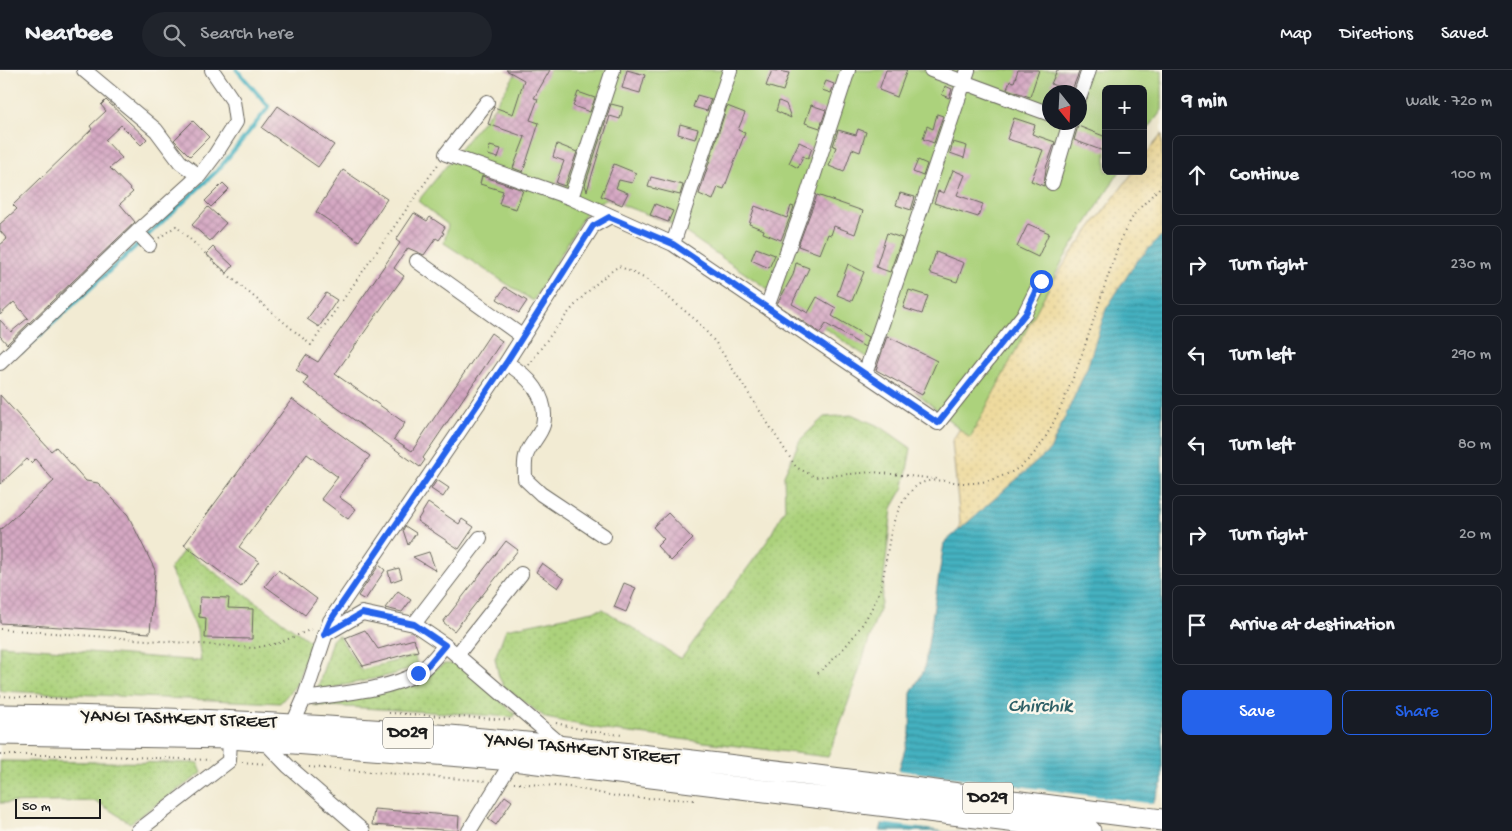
<!DOCTYPE html>
<html lang="en">
<head>
<meta charset="utf-8">
<style>
  body { margin:0; font-family:"Gochi Hand",sans-serif; background:#20242c; color:#f1f3f6 }
  .controls { position:absolute; right:15px; top:15px; display:grid; overflow:hidden; border-radius:8px; box-shadow:0 5px 20px #0002 }
  .controls button { width:45px; height:45px; display:grid; place-items:center; padding:0; border:0; border-bottom:1px solid #363941; background:#171b24; color:#f1f3f6; font:25px sans-serif }
  .compass { position:absolute; left:1042px; top:15px; width:45px; height:45px; border-radius:50%; background:#171b24; box-shadow:0 5px 20px #0002; rotate:162deg }
  .scale { position:absolute; left:15px; bottom:12px; width:86px; box-sizing:border-box; padding-left:5px; border:2px solid #1c1c1c; border-top:0; font-size:14px; line-height:18px; white-space:nowrap; color:#1c1c1c; -webkit-text-stroke:4px #fbf7ec; paint-order:stroke }
  .stop { position:absolute; width:15px; height:15px; margin:-11px; border:4px solid #2563eb; border-radius:50%; background:#fff }
  .stop.end { background:#2563eb; border-color:#fff; box-shadow:0 1px 5px #0008 }
  .list { margin:0; padding:0; list-style:none }
  h2 { display:flex; justify-content:space-between; align-items:center; height:65px; margin:0; padding:0 20px; font-size:21px }
  h2 small { font-size:16px; font-weight:400; color:#9ea1a6 }
  .list li { display:grid; grid-template-columns:32px 1fr auto; gap:15px; align-items:center; box-sizing:border-box; height:80px; margin:0 10px 10px; padding:0 10px; border:1px solid #363941; border-radius:8px }
  .list b { display:block; font-size:19px; white-space:nowrap }
  .list em { font-size:16px; font-style:normal; color:#9ea1a6 }
  .actions { display:flex; gap:10px; padding:15px 20px }
  .actions a { flex:1; padding:11px 0; border:1px solid #2563eb; border-radius:8px; text-align:center; font-size:18px; color:#2563eb }
  .actions .main { background:#2563eb; color:#fff }
  .icon { flex:none; width:28px; height:28px; fill:none; stroke:currentColor; stroke-width:2; stroke-linecap:round; stroke-linejoin:round }
  .map { position:relative; flex:none; width:1162px; height:761px; overflow:hidden }
  header { display:flex; align-items:center; gap:30px; box-sizing:border-box; height:70px; padding:0 25px; background:#171b24; border-bottom:1px solid #363941 }
  header strong { font-size:24px }
  nav { display:flex; gap:28px; margin-inline-start:auto; font-size:18px }
  .search { width:350px; height:45px; background:#20242c; display:flex; align-items:center; gap:12px; box-sizing:border-box; padding:0 18px; border-radius:28px; color:#9ea1a6; font-size:19px }
  main { display:flex }
  aside { flex:1; background:#171b24 }
  .map>svg:first-child { display:block }
</style>
</head>
<body>
<header>
<strong>Nearbee</strong>
<div class="search"><svg class="icon" aria-label="search" viewBox="0 0 24 24"><circle cx="10" cy="10" r="6"/><path d="M15 15l6 6"/></svg>Search here</div>
<nav><a>Map</a><a>Directions</a><a>Saved</a></nav>
</header>
<main>
<div class="map">
<svg width="1162" height="761" viewBox="0 0 1162 761">
  <defs>
    <pattern id="grass-dots" width="8" height="8" patternUnits="userSpaceOnUse" patternTransform="scale(1.25)"><rect width="8" height="8" fill="#acd27c"/><path d="M2 2h.1M6 6h.1" fill="none" stroke="#93b46b" stroke-width="1.8" stroke-linecap="round"/></pattern>
    <pattern id="sand-dots" width="8" height="8" patternUnits="userSpaceOnUse" patternTransform="scale(1.25)"><rect width="8" height="8" fill="#eeda9e"/><path d="M2 2h.1M6 6h.1" fill="none" stroke="#ccba88" stroke-width="1.8" stroke-linecap="round"/></pattern>
    <pattern id="water-rules" width="6" height="5" patternUnits="userSpaceOnUse" patternTransform="scale(1.25)"><rect width="6" height="5" fill="#44b1c0"/><path d="M0 2.5h6" fill="none" stroke="#388f9b"/></pattern>
    <pattern id="building-cross-hatch" width="8" height="8" patternUnits="userSpaceOnUse" patternTransform="scale(1.25)"><rect width="8" height="8" fill="#d5a8c3"/><path d="M0 0l8 8M0 8l8-8" fill="none" stroke="#b690a7"/></pattern>
  </defs>
  <rect width="100%" height="100%" fill="#fbf7ec"/>
  <filter id="ink" filterUnits="userSpaceOnUse"><feTurbulence type="fractalNoise" baseFrequency=".02" numOctaves="2"/><feDisplacementMap in="SourceGraphic" scale="10" xChannelSelector="R" yChannelSelector="G"/><feConvolveMatrix kernelMatrix="1 2 1 2 8 2 1 2 1" color-interpolation-filters="sRGB"/></filter>
  <filter id="wash" filterUnits="userSpaceOnUse"><feTurbulence type="fractalNoise" baseFrequency=".0096" numOctaves="4" result="noise"/><feDisplacementMap in="SourceGraphic" scale="20" xChannelSelector="R" yChannelSelector="G"/><feGaussianBlur stdDeviation="1.12" result="paint"/><feColorMatrix in="noise" values="0 0 0 0 0 0 0 0 0 0 0 0 0 0 0 0 0 1.4 0 .05"/><feComposite in="paint" operator="in"/></filter>
  <g filter="url(#wash)">
    <rect width="100%" height="100%" fill="#f2ebd3"/>
    <!-- grass -->
    <path fill="url(#grass-dots)" stroke="#64774c" d="M853,345L881,357L911,378L904,417L892,438L881,533L853,619L828,687L606,660L546,648L504,617L499,607L495,588L506,559L603,539L681,589L768,470L785,438L784,405L800,370L824,347Z
      M184,480L311,572L296,615L280,633L0,621V575L201,591L197,560L170,499Z
      M338,565L361,600L415,586L417,595L396,604L317,621L332,570Z
      M444,594H458L515,644L514,647L313,635L410,615Z
      M0,691L198,693L202,703L130,753L96,731L0,733Z"/>
    <!-- sand -->
    <path fill="url(#sand-dots)" stroke="#857b5d" d="M1162,64V617L936,622L960,452L952,371L1070,185L1134,101H1143V88Z"/>
    <!-- garden -->
    <path fill="#acd27c" stroke="#64774c" fill-rule="evenodd" d="M518,0H1162V40L1143,66V19H1106V101H1120L1063,190L970,368L909,316L673,154L606,129L589,137L533,231L444,173L448,155L418,131L494,37ZM1050,22H1080V52H1050Z"/>
    <!-- water -->
    <path fill="url(#water-rules)" stroke="#30666e" d="M1162,165V713L1140,761H880L910,663L911,623L924,600L944,473L1050,380L1087,298L1106,239L1136,192Z"/>
    <!-- pier -->
    <path fill="#f2ebd3" d="M896,700L1155,734L1143,761H944L880,753Z"/>
    <g fill="none" stroke-linecap="round" stroke-linejoin="round">
      <!-- stream -->
      <path stroke="#44b1c0" stroke-width="4" d="M22,282L218,100L269,37L237,0"/>
    </g>
    <g id="blocks">
      <!-- building -->
      <path fill="url(#building-cross-hatch)" d="M506,0H550L534,28L538,29L530,50L539,53L523,102L513,98L525,67L488,54L494,37L513,44L524,10Z
        M627,0L645,5L640,23L622,18Z
        M772,0L789,3L783,21L766,16Z
        M886,0H907L897,27L879,20Z
        M1018,0H1039L1030,27L1007,19L1010,11L1014,12Z
        M1057,0H1080L1071,22L1051,14Z
        M826,11L834,14L831,23L822,20Z
        M945,16L952,19L949,28L942,25Z
        M578,22L595,28L590,42L573,36Z
        M697,25L711,29L707,41L693,37Z
        M106,30L147,69L141,75L121,55L105,70L122,88L110,98L133,122L120,134L135,152L7,274L0,266V250L11,262L28,248L14,232L0,245V175L7,169L0,161V154L17,139L13,135L92,59L90,56L106,41L101,35Z
        M779,31L786,34L791,48L776,41Z
        M611,34L623,37L620,49L610,46L587,121L585,115Z
        M811,35L826,40L820,58L805,53Z
        M278,36L334,75L318,97L262,58Z
        M727,36L745,43L738,60L745,63L724,119L718,117L713,130L699,124Z
        M937,44L943,46L934,73L923,69L927,56L933,59Z
        M1014,48L1035,55L1032,64L1055,72L1046,98L1044,116L1031,111L1043,80L1007,69Z
        M193,51L209,67L190,86L174,70Z
        M680,54L698,59L695,69L678,64Z
        M1078,56L1106,67V82L1074,70Z
        M858,59L866,62L860,82L852,79L844,102L829,96L836,77L833,76L838,60L856,65Z
        M799,72L812,78L808,89L803,86L798,98L789,93Z
        M953,72L967,76L964,88L950,83Z
        M557,74L577,82L565,116L556,113L564,91L553,87Z
        M490,76L501,79L498,88L488,85Z
        M918,90L927,94L923,106L913,102Z
        M614,94L636,103L632,113L619,110L616,118L628,123L622,135L601,126Z
        M343,100L387,129L359,171L316,142Z
        M953,100L965,105L957,125L983,134L978,147L934,133L938,121L944,123Z
        M482,106L523,120L516,139L499,134L503,121L480,114Z
        M651,107L683,115L680,125L648,117Z
        M223,113L229,119L211,137L205,131Z
        M900,123L915,127L911,140L896,135Z
        M817,125L863,141L855,164L834,156L831,165L828,164L820,184L798,176Z
        M655,134L673,141L668,152L650,145Z
        M755,136L787,148L791,136L794,137L781,170L763,163L764,160L749,154Z
        M208,137L226,153L210,171L192,155Z
        M414,143L427,151L430,147L445,157L442,162L444,163L439,170L436,168L424,185L408,178L394,198L404,206L335,304L405,353L394,369L412,381L491,263L502,271L423,388L425,390L420,397L304,314L308,307L296,300L306,285L318,292L400,173L396,170Z
        M1028,154L1049,163L1038,187L1017,177Z
        M887,163L902,168L890,202L876,197Z
        M213,177L233,196L227,203L206,184Z
        M756,178L775,185L769,198L751,190Z
        M936,182L964,193L957,212L929,203Z
        M796,193L809,198L792,234L808,243L817,227L836,238L832,246L868,267L865,277L826,254L820,263L777,234L793,205Z
        M848,194L864,202L852,231L837,225Z
        M505,217L527,231L519,243L497,229Z
        M909,220L928,226L922,244L903,238Z
        M326,223L337,230L319,257L307,249Z
        M887,266L937,291L922,325L876,300Z
        M0,325L51,381L56,377L86,411L98,413L128,445L155,500L150,563L0,553V460L54,411L35,389L31,393L27,389L0,414Z
        M292,329L370,386L339,427L356,439L348,449L321,429L338,407L307,384L239,477L259,491L241,517L184,475Z
        M437,410L449,418L443,427L431,419Z
        M428,433L459,454L462,449L474,457L459,479L417,451Z
        M668,443L693,469L671,491L657,476L664,469L653,457Z
        M405,456L416,463L408,475L403,460Z
        M506,471L518,480L454,561L443,552Z
        M429,482L436,501L413,487Z
        M542,493L564,509L558,518L536,502Z
        M379,495L385,500L365,530L358,526Z
        M399,498L402,508L391,512L388,501Z
        M278,500L317,529L305,545L265,516Z
        M624,513L636,518L626,542L614,537Z
        M398,521L411,530L402,542L385,538Z
        M200,527L229,528L228,538L253,539L252,569L205,568L206,548L199,547Z
        M365,560L378,579L414,569L418,581L363,596L345,568Z
        M505,726L512,731L496,755L488,749Z
        M374,739L459,746L458,761L372,755Z"/>
    </g>
  </g>
  <g filter="url(#ink)">
    <use href="#blocks" fill-opacity="0" stroke="#67645c" stroke-width="1"/>
    <g fill="none" stroke-linecap="round" stroke-linejoin="round">
      <defs>
        <path id="minor" d="M84,0L156,60L180,92L199,106
          M931,0L1050,44
          M1080,26L1089,0
          M487,32L446,84L571,128L673,174L938,353L1025,243L1041,211
          M1052,113L1070,52
          M571,128L613,0
          M137,162L149,175
          M673,174L730,0
          M417,191L523,267
          M767,237L805,132L848,0
          M0,293L137,162L199,106L215,85L236,52L233,31L212,0
          M506,293C528,305 549,327 543,355C540,366 529,375 526,386C524,393 525,402 525,409L541,424L604,466
          M865,304L968,0
          M324,565L362,543L414,554
          M445,575L414,554L480,468
          M457,585L521,504
          M304,629C337,624 389,620 418,603C429,596 437,585 445,575L564,677
          M295,655L296,647L304,629L330,551L506,293L593,156L609,147
          M264,671L288,696L363,761
          M138,761L229,691L230,668
          M469,761L513,690"/>
        <path id="highway" d="M0,645C172,647 344,655 516,672C731,693 947,723 1162,750
          M0,664L230,668L513,690L1090,761"/>
      </defs>
      <!-- minor casing -->
      <use href="#minor" stroke="#67645c" stroke-width="16"/>
      <!-- highway casing -->
      <use href="#highway" stroke="#67645c" stroke-width="23"/>
      <!-- path -->
      <path stroke="#67645c" stroke-width="2" stroke-dasharray="1 4" stroke-linecap="butt" d="M159,168L176,156L228,205L311,275L439,93
        M529,295C555,258 582,221 619,196L646,209L697,251L716,273L796,397L815,407L873,402L937,409
        M0,559L254,578L279,573L312,559
        M818,603C843,582 867,554 879,522C891,487 884,449 913,419C927,405 946,412 963,413C979,414 993,410 1007,404C1023,398 1036,383 1045,368C1080,306 1097,233 1122,166L1135,143L1162,115
        M0,626L69,629
        M389,643L514,650
        M556,653L587,661L622,665
        M0,685H79L210,690
        M242,692L267,694
        M309,697L487,711
        M514,713L569,717L620,727L695,730"/>
      <!-- minor -->
      <use href="#minor" stroke="#fff" stroke-width="14"/>
      <!-- highway -->
      <use href="#highway" stroke="#fff" stroke-width="21"/>
    </g>
  </g>
  <g fill="none" stroke-linecap="round" stroke-linejoin="round" filter="url(#ink)">
    <!-- route -->
    <path stroke="#2563eb" stroke-width="6" d="M418,603L428,595L445,575L414,554L362,543L324,565L330,551L506,293L593,156L609,147L673,174L938,353L1026,243L1041,211"/>
  </g>
  <g text-anchor="middle" dominant-baseline="central" stroke-width="5" stroke-linejoin="round" paint-order="stroke">
    <!-- shield labels -->
    <g fill="#fbf7ec" stroke="#5f5e5a" stroke-width="1">
      <rect x="383" y="647.5" width="50" height="31" rx="4"/>
      <rect x="963" y="712.5" width="50" height="31" rx="4"/>
    </g>
    <g font-size="18" font-weight="bold" fill="#1c1c1c">
      <text x="408" y="663">D029</text>
      <text x="988" y="728">D029</text>
    </g>
    <!-- street labels -->
    <g font-size="19" fill="#1c1c1c" stroke="#fbf7ec">
      <text transform="translate(179 650) rotate(2)">YANGI TASHKENT STREET</text>
      <text transform="translate(582 680) rotate(6)">YANGI TASHKENT STREET</text>
    </g>
    <!-- water labels -->
    <g font-size="20" font-style="italic" fill="#2e5f66" stroke="#fbf7ec">
      <text x="1040" y="637">Chirchik</text>
    </g>
  </g>
</svg>
<div class="controls">
<button>+</button>
<button>−</button>
</div>
<svg class="compass" viewBox="-18 -18 36 36"><path d="M0-13l5 13h-10z" fill="#e53935"/><path d="M0 13l5-13h-10z" fill="#9ea1a6"/></svg>
<div class="scale">50 m</div>
<div class="stop" style="left:1041px;top:211px"></div>
<div class="stop end" style="left:418px;top:603px"></div>
</div>
<aside>
<h2>9 min<small>Walk · 720 m</small></h2>
<ul class="list">
<li><svg class="icon" aria-label="ahead" viewBox="0 0 24 24"><path d="M12 20V5M6 11l6-6 6 6"/></svg><div><b>Continue</b></div><em>100 m</em></li>
<li><svg class="icon" aria-label="right" viewBox="0 0 24 24"><path d="M7 20v-9h11M14 6l5 5-5 5"/></svg><div><b>Turn right</b></div><em>230 m</em></li>
<li><svg class="icon" aria-label="left" viewBox="0 0 24 24"><path d="M17 20v-9H6M10 6l-5 5 5 5"/></svg><div><b>Turn left</b></div><em>290 m</em></li>
<li><svg class="icon" aria-label="left" viewBox="0 0 24 24"><path d="M17 20v-9H6M10 6l-5 5 5 5"/></svg><div><b>Turn left</b></div><em>80 m</em></li>
<li><svg class="icon" aria-label="right" viewBox="0 0 24 24"><path d="M7 20v-9h11M14 6l5 5-5 5"/></svg><div><b>Turn right</b></div><em>20 m</em></li>
<li><svg class="icon" aria-label="arrive" viewBox="0 0 24 24"><path d="M6 21V4h12l-3 4 3 4H6"/></svg><div><b>Arrive at destination</b></div></li>
</ul>
<div class="actions"><a class="main">Save</a><a>Share</a></div>
</aside>
</main>
</body>
</html>
